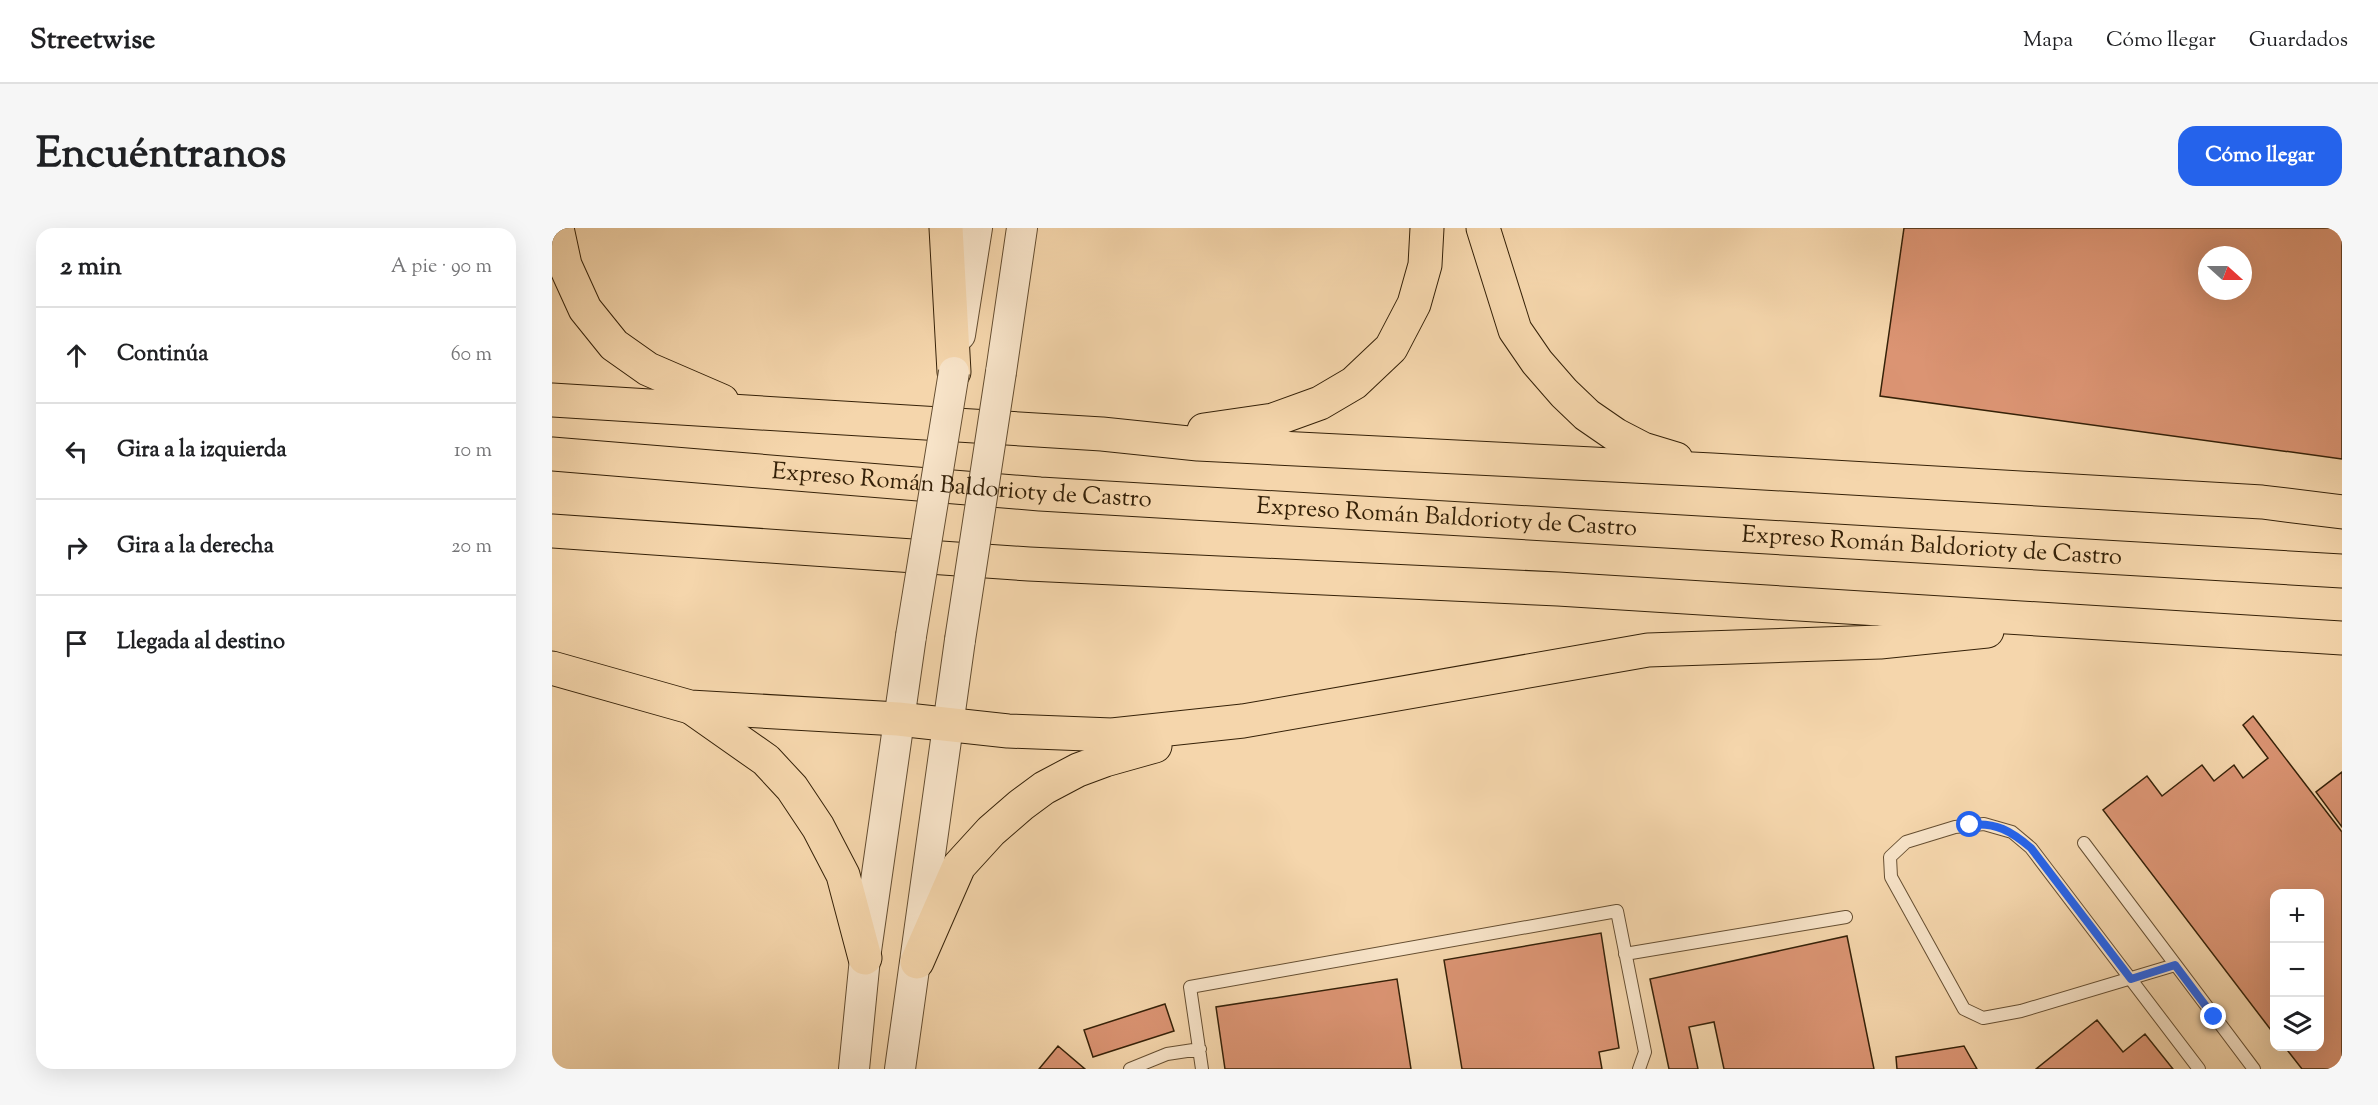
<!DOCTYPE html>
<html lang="es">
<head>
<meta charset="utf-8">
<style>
  body { margin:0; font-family:"Sorts Mill Goudy",serif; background:#f6f6f6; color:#202124 }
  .controls { position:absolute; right:18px; bottom:18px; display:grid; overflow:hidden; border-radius:12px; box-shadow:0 6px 24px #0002 }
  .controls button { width:54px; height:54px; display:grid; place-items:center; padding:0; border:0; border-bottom:2px solid #e0e0e0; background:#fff; color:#202124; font:30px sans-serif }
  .compass { position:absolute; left:1646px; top:18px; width:54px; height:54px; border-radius:50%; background:#fff; box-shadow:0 6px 24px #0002; rotate:111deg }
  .stop { position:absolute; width:18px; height:18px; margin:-14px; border:4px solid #2563eb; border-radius:50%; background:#fff }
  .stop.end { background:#2563eb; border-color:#fff; box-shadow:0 2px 6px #0008 }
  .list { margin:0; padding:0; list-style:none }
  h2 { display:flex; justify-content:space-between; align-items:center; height:78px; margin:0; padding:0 24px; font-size:26px }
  h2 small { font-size:20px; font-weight:400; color:#757577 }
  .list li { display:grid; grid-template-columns:39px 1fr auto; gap:18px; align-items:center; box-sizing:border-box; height:96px; padding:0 24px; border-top:2px solid #e0e0e0 }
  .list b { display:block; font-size:22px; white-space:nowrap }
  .list em { font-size:20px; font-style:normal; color:#757577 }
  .icon { flex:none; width:33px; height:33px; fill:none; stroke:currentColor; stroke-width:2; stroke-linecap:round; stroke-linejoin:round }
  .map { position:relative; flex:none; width:1790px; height:841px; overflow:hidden; border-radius:18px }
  header { display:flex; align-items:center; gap:36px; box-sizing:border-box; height:84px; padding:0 30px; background:#fff; border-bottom:2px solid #e0e0e0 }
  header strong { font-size:28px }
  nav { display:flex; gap:33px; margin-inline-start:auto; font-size:21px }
  .intro { display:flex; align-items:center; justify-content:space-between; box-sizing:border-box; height:144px; padding:0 36px }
  h1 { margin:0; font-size:42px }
  .button { padding:15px 27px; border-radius:18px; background:#2563eb; color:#fff; font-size:21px; font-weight:700 }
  main { display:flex; gap:36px; padding:0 36px }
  aside { flex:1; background:#fff; border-radius:18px; box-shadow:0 6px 24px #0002 }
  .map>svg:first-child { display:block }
</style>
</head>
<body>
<header>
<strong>Streetwise</strong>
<nav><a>Mapa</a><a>Cómo llegar</a><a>Guardados</a></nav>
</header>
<div class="intro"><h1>Encuéntranos</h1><a class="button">Cómo llegar</a></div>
<main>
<aside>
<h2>2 min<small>A pie · 90 m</small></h2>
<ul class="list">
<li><svg class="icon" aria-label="ahead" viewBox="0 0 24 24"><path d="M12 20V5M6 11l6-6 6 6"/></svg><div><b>Continúa</b></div><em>60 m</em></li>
<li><svg class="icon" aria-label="left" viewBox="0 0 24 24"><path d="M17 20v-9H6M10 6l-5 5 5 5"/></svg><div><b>Gira a la izquierda</b></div><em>10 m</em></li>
<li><svg class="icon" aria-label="right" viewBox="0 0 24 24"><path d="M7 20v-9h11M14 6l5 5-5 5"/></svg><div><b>Gira a la derecha</b></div><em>20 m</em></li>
<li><svg class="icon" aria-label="arrive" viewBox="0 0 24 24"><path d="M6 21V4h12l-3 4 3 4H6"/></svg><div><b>Llegada al destino</b></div></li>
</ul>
</aside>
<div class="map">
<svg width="1790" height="841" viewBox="0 0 1790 841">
  <rect width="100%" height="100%" fill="#f5d6ac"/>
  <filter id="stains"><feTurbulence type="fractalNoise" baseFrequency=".00333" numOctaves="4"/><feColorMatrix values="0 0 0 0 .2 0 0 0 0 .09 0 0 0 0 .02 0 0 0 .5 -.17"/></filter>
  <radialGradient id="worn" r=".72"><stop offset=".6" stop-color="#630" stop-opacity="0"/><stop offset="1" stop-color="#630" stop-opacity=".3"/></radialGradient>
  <!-- building -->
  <path fill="#db9473" stroke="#352108" stroke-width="1.5" fill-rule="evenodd" d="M1352,0H1790V231L1328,168ZM1655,27H1691V63H1655Z
    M1701,488L1790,604V839L1787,841H1750L1732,818H1768V666H1722V806L1551,582L1595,548L1610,568L1650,537L1662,553L1682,537L1691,550L1716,530L1691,497Z
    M1790,544V599L1764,564Z
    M1049,705L1067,820L1047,824L1050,841H910L892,732Z
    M1295,708L1322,841H1172L1162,794L1137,799L1146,841H1117L1098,751Z
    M845,751L859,841H673L664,779Z
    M613,776L622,803L541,829L532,802Z
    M1545,792L1571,824L1593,806L1621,841H1484Z
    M506,818L533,841H487Z
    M1412,818L1425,841H1345L1344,829Z"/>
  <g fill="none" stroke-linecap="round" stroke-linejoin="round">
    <defs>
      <path id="service" d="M1532,615L1702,841
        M1073,726L1294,689
        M1623,737L1469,783L1431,790L1412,781L1339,649L1338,629L1354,614L1403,599L1432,596L1460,604L1479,620L1647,841
        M578,841L615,826L648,821
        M650,841L638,759L1065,683L1093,824L1087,841"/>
      <path id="tertiary" d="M408,107L425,0
        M449,144L470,0
        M302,841L313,730L359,408
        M348,841L408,412"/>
      <g id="motorway">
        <path d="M5,0L13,37L33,81L62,117L96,141L170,173"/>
        <path d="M394,0L402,144"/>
        <path d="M931,0L963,102L985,134L1012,165L1035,187L1064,207L1091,221L1124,231"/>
        <path d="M0,172L550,206L646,216L1160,242L1710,274L1790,284"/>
        <path d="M652,202L721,192L768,175L802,155L839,120L862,76L873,37L875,0"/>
        <path id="s1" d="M0,226L488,266L1790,343"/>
        <path d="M0,303L477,336L1006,361L1790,410"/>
        <path d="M0,440L138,479L346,491L456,503L560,507L691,493L1096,422L1328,414L1435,403"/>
        <path d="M140,480L214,532L240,560L266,599L291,647L313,730"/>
        <path d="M365,734L407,638L439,603L469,577L492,560L526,542L553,532L603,518"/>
      </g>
    </defs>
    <!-- service casing -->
    <use href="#service" stroke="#654e31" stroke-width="14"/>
    <!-- tertiary casing -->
    <use href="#tertiary" stroke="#654e31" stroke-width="32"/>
    <!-- motorway casing -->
    <use href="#motorway" stroke="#352108" stroke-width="35"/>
    <!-- service -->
    <use href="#service" stroke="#f8e4c9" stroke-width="12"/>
    <!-- tertiary -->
    <use href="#tertiary" stroke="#f8e4c9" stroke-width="30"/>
    <!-- motorway -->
    <use href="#motorway" stroke="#f5d6ac" stroke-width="33"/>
    <defs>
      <path id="tertiary-bridge" d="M359,408L402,144
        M408,412L449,144"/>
    </defs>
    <!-- tertiary-bridge casing -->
    <use href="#tertiary-bridge" stroke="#654e31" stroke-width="32" stroke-linecap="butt"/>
    <!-- tertiary-bridge -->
    <use href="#tertiary-bridge" stroke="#f8e4c9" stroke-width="30"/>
  </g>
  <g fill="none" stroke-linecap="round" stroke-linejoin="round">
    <!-- route -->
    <path stroke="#2563eb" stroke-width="8" d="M1418,597C1444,594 1459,603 1479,620L1579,751L1623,737L1662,789"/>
  </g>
  <g text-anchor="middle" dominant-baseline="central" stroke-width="4.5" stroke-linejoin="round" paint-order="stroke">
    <!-- street labels -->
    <g font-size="24" fill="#352108" stroke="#f8e4c9">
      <text stroke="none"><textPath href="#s1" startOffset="411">Expreso Román Baldorioty de Castro</textPath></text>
      <text stroke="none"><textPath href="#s1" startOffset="897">Expreso Román Baldorioty de Castro</textPath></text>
      <text stroke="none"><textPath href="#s1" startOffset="1383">Expreso Román Baldorioty de Castro</textPath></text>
    </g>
  </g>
  <rect width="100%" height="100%" filter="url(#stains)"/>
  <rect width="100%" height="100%" fill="url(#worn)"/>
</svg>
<div class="controls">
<button>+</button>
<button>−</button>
<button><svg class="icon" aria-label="layers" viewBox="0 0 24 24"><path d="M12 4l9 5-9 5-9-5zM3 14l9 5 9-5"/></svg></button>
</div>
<svg class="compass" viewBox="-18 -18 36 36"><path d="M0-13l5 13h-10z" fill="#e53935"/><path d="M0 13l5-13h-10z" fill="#757577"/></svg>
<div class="stop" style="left:1418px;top:597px"></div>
<div class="stop end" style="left:1662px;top:789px"></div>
</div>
</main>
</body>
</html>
